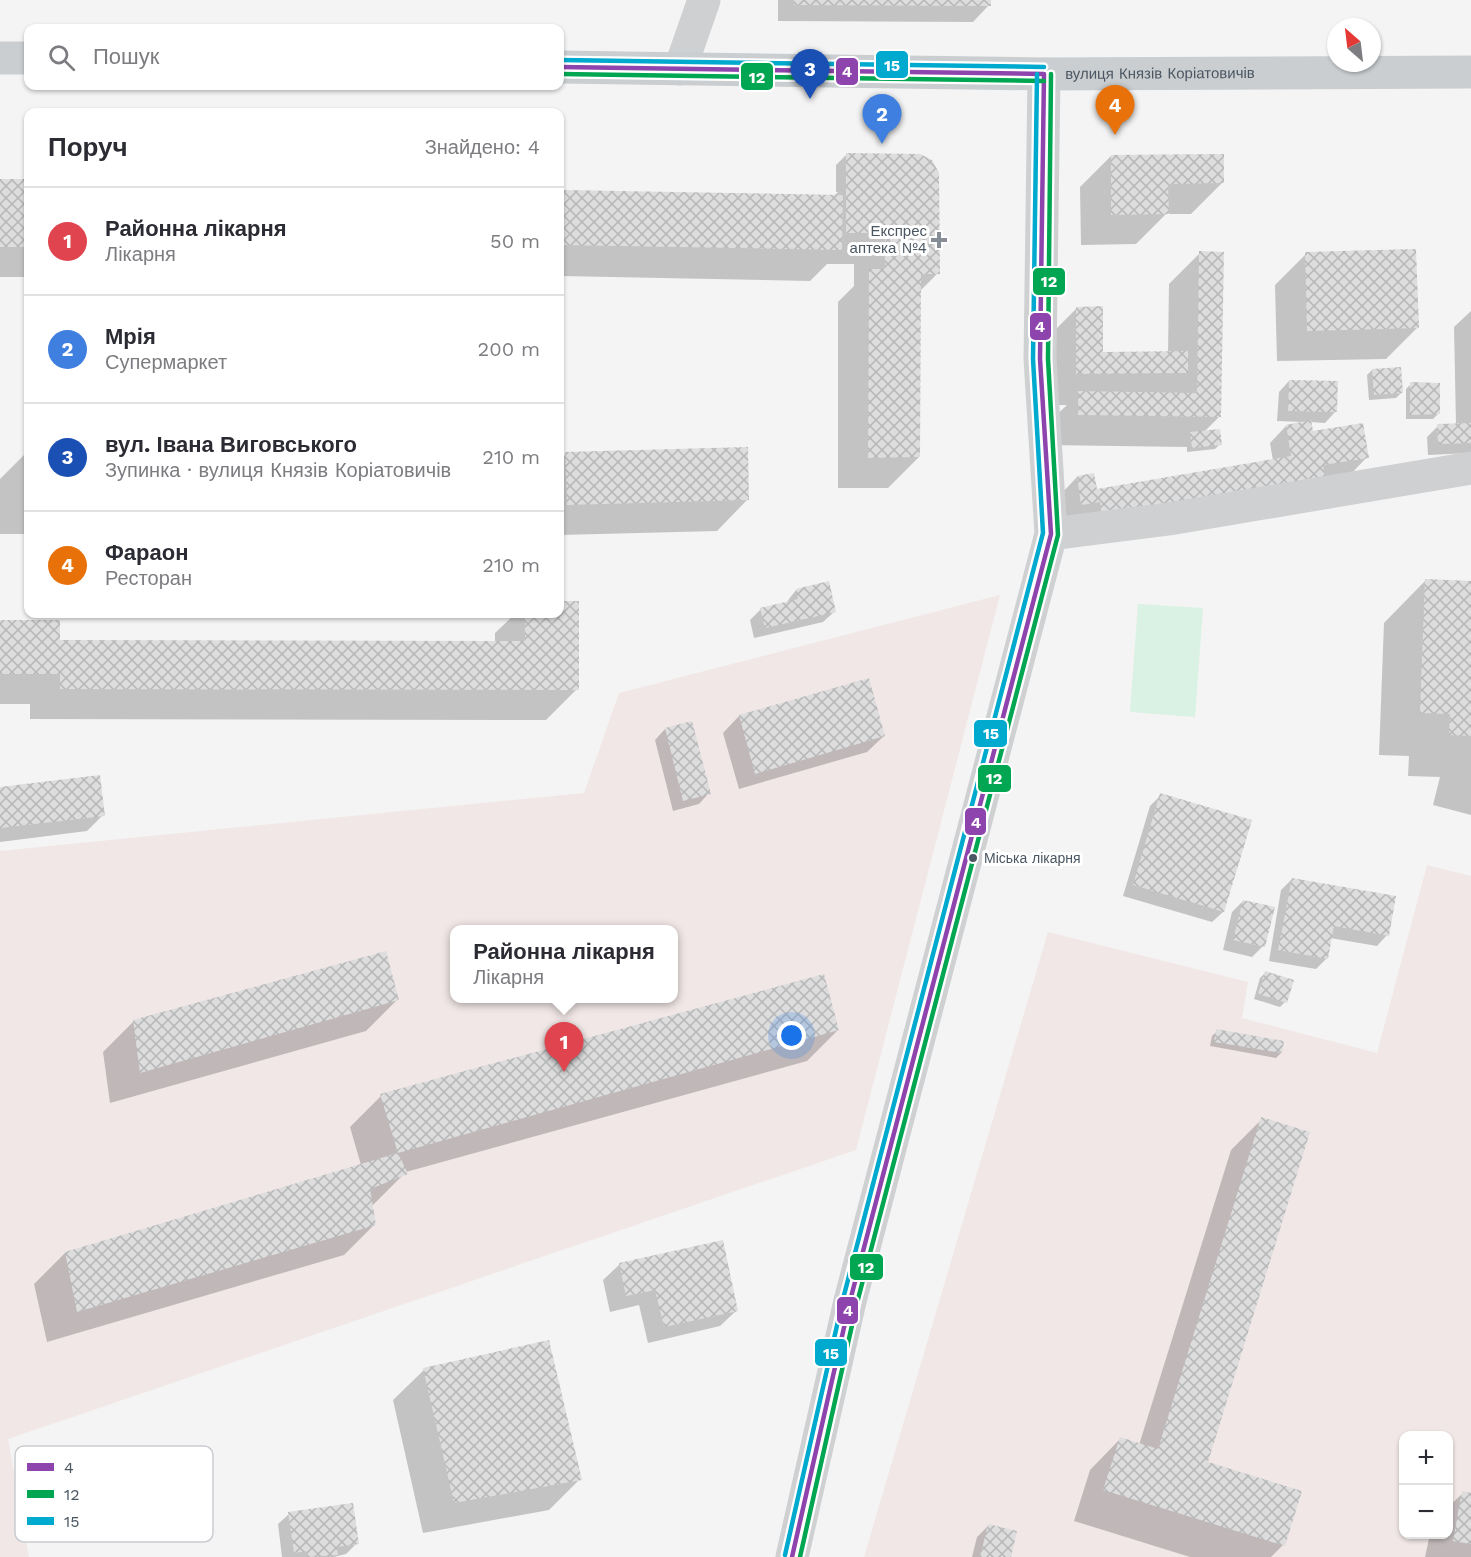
<!DOCTYPE html>
<html lang="uk">
<head>
<meta charset="utf-8">
<style>
  body { margin:0; font-family:"Work Sans",sans-serif; background:#f2f2f3; color:#2b2b33 }
  .controls { position:absolute; right:18px; bottom:18px; display:grid; overflow:hidden; border-radius:12px; box-shadow:0 2px 4px #0004 }
  .controls button { width:54px; height:54px; display:grid; place-items:center; padding:0; border:0; border-bottom:2px solid #e1e1e2; background:#fff; color:#2b2b33; font:30px sans-serif }
  .compass { position:absolute; left:1327px; top:18px; width:54px; height:54px; border-radius:50%; background:#fff; box-shadow:0 2px 4px #0004; rotate:332deg }
  .you { position:absolute; left:792px; top:1036px; width:21px; height:21px; margin:-15px; border:4px solid #fff; border-radius:50%; background:#1a73e8; box-shadow:0 0 0 9px #1a73e833 }
  .badge { display:grid; place-items:center; width:39px; height:39px; border-radius:50%; background:#868d94; color:#fff; font-size:20px; font-weight:700 }
  .pin { position:absolute; translate:-50% -50px; filter:drop-shadow(0 2px 3px #0008) }
  .pin::after { content:''; position:absolute; top:32px; width:21px; height:18px; background:inherit; clip-path:polygon(0 0,100% 0,50% 100%) }
  .popup { position:absolute; left:450px; top:925px; width:228px; height:78px; box-sizing:border-box; display:grid; place-content:center; border-radius:12px; background:#fff; filter:drop-shadow(0 2px 4px #0005); font-size:20px; white-space:nowrap; color:#7c7c81 }
  .popup b { font-size:22px; color:#2b2b33 }
  .popup::after { content:''; position:absolute; left:50%; top:100%; margin-left:-12px; border:12px solid transparent; border-top-color:#fff }
  .list { margin:0; padding:0; list-style:none }
  h2 { display:flex; justify-content:space-between; align-items:center; height:78px; margin:0; padding:0 24px; font-size:26px }
  h2 small { font-size:20px; font-weight:400; color:#7c7c81 }
  .list li { display:grid; grid-template-columns:39px 1fr auto; gap:18px; align-items:center; box-sizing:border-box; height:108px; padding:0 24px; border-top:2px solid #e1e1e2 }
  .list b { display:block; font-size:22px; white-space:nowrap }
  .list p { margin:0; font-size:20px; white-space:nowrap; color:#7c7c81 }
  .list em { font-size:20px; font-style:normal; color:#7c7c81 }
  .icon { flex:none; width:33px; height:33px; fill:none; stroke:currentColor; stroke-width:2; stroke-linecap:round; stroke-linejoin:round }
  .map { position:relative; flex:none; width:1471px; height:1557px; overflow:hidden }
  .search { position:absolute; background:#fff; box-shadow:0 2px 4px #0004; left:24px; top:24px; width:540px; height:66px; display:flex; align-items:center; gap:15px; box-sizing:border-box; padding:0 21px; border-radius:12px; color:#7c7c81; font-size:22px }
  .panel { position:absolute; background:#fff; box-shadow:0 2px 4px #0004; left:24px; top:108px; width:540px; height:510px; border-radius:12px }
  .map>svg:first-child { display:block }
</style>
</head>
<body>
<div class="map">
<svg width="1471" height="1557" viewBox="0 0 1471 1557">
  <defs>
    <pattern id="building-cross-hatch" width="8" height="8" patternUnits="userSpaceOnUse" patternTransform="scale(1.5)"><rect width="8" height="8" fill="#ddddde"/><path d="M0 0l8 8M0 8l8-8" fill="none" stroke="#b5b6b7"/></pattern>
  </defs>
  <rect width="100%" height="100%" fill="#f4f4f4"/>
  <!-- medical -->
  <path fill="#f1e7e6" fill-rule="evenodd" d="M1000,595L856,1150L8,1439L29,1557H0V851L584,793L619,693ZM454,930H674V998H454Z
    M1427,865L1471,876V1557H864L1048,932L1248,982L1242,1018L1377,1053ZM1404,1436H1448V1534H1404Z"/>
  <!-- pitch -->
  <path fill="#d9f2e3" d="M1138,604L1203,608L1195,717L1130,712Z"/>
  <!-- shadow -->
  <path fill="#0003" d="M778,0H990L989,5L973,22L778,21Z
    M847,154L938,273L919,292V457L888,488H838V302L854,286V264H827L810,281L560,276V191L834,196L838,192H836V165Z
    M1111,156L1222,183L1191,214H1166L1136,244L1081,245L1080,187Z
    M0,181H28V277H0Z
    M1200,253L1220,416L1204,432L1220,444L1215,449L1187,452V447L1047,445L1048,423L1067,405H1046V339L1077,308L1102,353H1168L1169,284Z
    M1306,254L1417,328L1386,359L1277,361L1275,285Z
    M1471,311V453L1428,455L1427,437L1438,426L1456,425L1454,327Z
    M1372,370L1401,393L1396,398L1369,400L1367,375Z
    M1289,381L1335,412L1325,423L1310,422L1312,433L1367,457L1351,474L1065,521L1061,494L1077,477L1095,490L1273,461L1270,443L1286,426L1303,422L1277,421L1279,392Z
    M1411,384L1438,414L1433,419H1406V389Z
    M28,451V534H0V479Z
    M566,454L747,500L717,531L560,535V460Z
    M1425,581L1471,582V815L1433,805L1440,777L1408,776L1409,756L1379,755L1384,623Z
    M796,590L834,612L823,622L754,638L750,620L761,609L786,603Z
    M560,602H578L577,689L546,720L30,719V704H0V622L59,641L495,643V633L515,614H560Z
    M739,716L884,736L867,752L739,789L723,733Z
    M665,729L709,793L699,804L673,811L655,740Z
    M0,789L103,815L87,831L0,842Z
    M1161,795L1250,821L1223,912L1212,922L1123,896L1150,806Z
    M1292,879L1387,935L1377,946L1330,938L1327,958L1316,969L1269,961L1281,890Z
    M1243,901L1263,946L1252,957L1223,950L1232,912Z
    M1265,973L1285,1002L1280,1007L1254,999L1260,978Z
    M397,1000L366,1031L110,1103L103,1052L134,1021Z
    M838,1030L807,1061L406,1172L372,1206L375,1224L344,1255L47,1342L34,1284L65,1253L361,1165L350,1127L381,1096Z
    M1217,1031L1281,1053L1276,1058L1210,1046L1212,1036Z
    M1262,1119L1206,1463L1283,1545L1271,1557H1190L1074,1521L1090,1470L1120,1439L1139,1445L1231,1150Z
    M620,1264L737,1310L720,1326L648,1343L639,1305L610,1312L603,1280Z
    M424,1370L580,1479L549,1510L423,1533L393,1400Z
    M1463,1493L1471,1494V1557H1425L1430,1534H1448V1507Z
    M289,1514L357,1543L346,1554L334,1557H282L278,1524Z
    M988,1526L1010,1557H972L977,1537Z"/>
  <!-- building -->
  <path fill="url(#building-cross-hatch)" d="M794,0H991V6L794,5Z
    M846,153L920,154L932,160L939,173L940,274H921L920,457L868,458L869,269H885V233H846Z
    M1224,154V183L1168,184L1169,214L1111,215V155Z
    M0,179H28V247H0Z
    M560,190L843,195L842,250L560,245Z
    M1416,249L1419,328L1307,331L1305,252Z
    M1199,251L1224,252L1221,417L1078,415V391L1197,393Z
    M1103,306V352L1188,351V373L1076,374V307Z
    M1401,367L1403,393L1374,395L1372,369Z
    M1289,380L1338,381L1337,412L1288,411Z
    M1410,382L1440,383V414L1410,415Z
    M1311,420L1313,431L1363,423L1369,458L1323,465L1325,479L1102,516L1100,502L1081,505L1077,476L1094,473L1097,489L1291,456L1286,425Z
    M1471,423V443L1438,444L1437,424Z
    M1220,429L1222,445L1192,448L1190,432Z
    M748,447L749,500L567,505L565,452Z
    M1425,579L1471,581V736L1449,735L1450,714L1420,713Z
    M829,581L836,612L765,628L760,608L798,599L796,589Z
    M560,601H579V690L60,689V674H0V620H60V640L525,641V614H560Z
    M869,678L885,736L755,774L739,715Z
    M692,721L711,794L683,801L665,728Z
    M100,775L105,816L0,828V787Z
    M1160,793L1252,820L1224,912L1133,885Z
    M1292,878L1396,896L1389,936L1334,926L1328,959L1278,950Z
    M1243,900L1275,907L1265,947L1233,940Z
    M386,951L399,1000L140,1073L133,1020Z
    M1265,971L1294,980L1287,1003L1258,994Z
    M824,974L839,1030L398,1153L380,1094Z
    M1216,1029L1284,1041L1282,1053L1214,1042Z
    M1261,1117L1310,1132L1208,1462L1302,1491L1285,1546L1103,1490L1120,1437L1158,1449Z
    M398,1153L408,1174L370,1189L376,1225L77,1312L65,1252Z
    M723,1240L738,1311L664,1327L655,1290L626,1296L619,1263Z
    M549,1340L582,1480L454,1503L423,1368Z
    M1462,1491L1471,1493V1544L1453,1541Z
    M353,1503L359,1544L337,1547L338,1555L307,1557L306,1551L294,1553L288,1512Z
    M988,1524L1017,1531L1011,1557H980Z"/>
  <g fill="none" stroke-linecap="round" stroke-linejoin="round">
    <!-- minor -->
    <path stroke="#ced0d2" stroke-width="33" d="M680,69L704,0
      M1051,534L1169,519L1471,468
      M792,1557L850,1301L1051,534L1040,359L1044,74"/>
    <!-- major -->
    <g stroke="#caced1" stroke-width="33">
      <path d="M0,58H28"/>
      <path id="s1" d="M560,67L1044,74L1471,72"/>
    </g>
    <defs>
      <path id="bus-1" d="M560,67L1044,74
        M792,1557L850,1301L1051,534L1040,359L1044,74"/>
      <path id="bus-2" d="M560,74L1044,81
        M800,1557L857,1303L1058,535L1048,359L1051,74"/>
      <path id="bus-3" d="M560,60L1044,67
        M785,1555L843,1299L1043,533L1033,359L1037,74"/>
    </defs>
    <!-- bus-1 casing -->
    <use href="#bus-1" stroke="#fff" stroke-width="9"/>
    <!-- bus-2 casing -->
    <use href="#bus-2" stroke="#fff" stroke-width="9"/>
    <!-- bus-3 casing -->
    <use href="#bus-3" stroke="#fff" stroke-width="9"/>
    <!-- bus-1 -->
    <use href="#bus-1" stroke="#8e44ad" stroke-width="4.5"/>
    <!-- bus-2 -->
    <use href="#bus-2" stroke="#00a651" stroke-width="4.5"/>
    <!-- bus-3 -->
    <use href="#bus-3" stroke="#00a9ce" stroke-width="4.5"/>
  </g>
  <!-- markers -->
  <path fill="#868d94" stroke="#fff" stroke-width="2" d="M936 231h6v6h6v6h-6v6h-6v-6h-6v-6h6z"/>
  <circle fill="#4a5661" stroke="#fff" stroke-width="2" cx="973" cy="858" r="5"/>
  <g text-anchor="middle" dominant-baseline="central" stroke-width="6" stroke-linejoin="round" paint-order="stroke">
    <!-- bus labels -->
    <g font-size="14" fill="#4a5661" stroke="#fff" text-anchor="start">
      <text x="984" y="858">Міська лікарня</text>
    </g>
    <!-- street labels -->
    <g font-size="15" fill="#4a5661" stroke="#fff">
      <text stroke="none"><textPath href="#s1" startOffset="600">вулиця Князів Коріатовичів</textPath></text>
    </g>
    <!-- poi labels -->
    <g font-size="15" fill="#4a5661" stroke="#fff" text-anchor="end">
      <text x="927" y="231">Експрес<tspan x="927" dy="17">аптека №4</tspan></text>
    </g>
  </g>
  <!-- legend -->
  <rect x="15" y="1446" width="198" height="96" rx="9" fill="#fff" stroke="#c9ccd0" stroke-width="1.5"/>
  <rect x="27" y="1463" width="27" height="8" fill="#8e44ad"/>
  <rect x="27" y="1490" width="27" height="8" fill="#00a651"/>
  <rect x="27" y="1517" width="27" height="8" fill="#00a9ce"/>
  <g font-size="16" fill="#4a5661">
    <text x="64" y="1473">4</text>
    <text x="64" y="1500">12</text>
    <text x="64" y="1527">15</text>
  </g>
  <g stroke="#fff" stroke-width="2">
    <rect x="875" y="50" width="34" height="29" rx="6" fill="#00a9ce"/>
    <rect x="835" y="57" width="24" height="29" rx="6" fill="#8e44ad"/>
    <rect x="740" y="62" width="34" height="29" rx="6" fill="#00a651"/>
    <rect x="1032" y="267" width="34" height="29" rx="6" fill="#00a651"/>
    <rect x="1029" y="312" width="23" height="29" rx="6" fill="#8e44ad"/>
    <rect x="973" y="719" width="35" height="29" rx="6" fill="#00a9ce"/>
    <rect x="977" y="764" width="35" height="29" rx="6" fill="#00a651"/>
    <rect x="964" y="807" width="23" height="29" rx="6" fill="#8e44ad"/>
    <rect x="849" y="1253" width="35" height="28" rx="6" fill="#00a651"/>
    <rect x="836" y="1296" width="23" height="29" rx="6" fill="#8e44ad"/>
    <rect x="814" y="1338" width="34" height="29" rx="6" fill="#00a9ce"/>
  </g>
  <g font-size="16" text-anchor="middle" font-weight="bold" fill="#fff">
    <text x="892" y="71">15</text>
    <text x="847" y="77">4</text>
    <text x="757" y="83">12</text>
    <text x="1049" y="287">12</text>
    <text x="1040" y="332">4</text>
    <text x="991" y="739">15</text>
    <text x="994" y="784">12</text>
    <text x="976" y="828">4</text>
    <text x="866" y="1273">12</text>
    <text x="848" y="1316">4</text>
    <text x="831" y="1359">15</text>
  </g>
</svg>
<div class="controls">
<button>+</button>
<button>−</button>
</div>
<svg class="compass" viewBox="-18 -18 36 36"><path d="M0-13l5 13h-10z" fill="#e53935"/><path d="M0 13l5-13h-10z" fill="#7c7c81"/></svg>
<div class="you"></div>
<div class="pin badge" style="left:564px;top:1072px;background:#e0444e">1</div>
<div class="popup"><b>Районна лікарня</b>Лікарня</div>
<div class="pin badge" style="left:882px;top:144px;background:#3f7fe0">2</div>
<div class="pin badge" style="left:810px;top:99px;background:#1a4fb4">3</div>
<div class="pin badge" style="left:1115px;top:135px;background:#e8710a">4</div>
<div class="search"><svg class="icon" aria-label="search" viewBox="0 0 24 24"><circle cx="10" cy="10" r="6"/><path d="M15 15l6 6"/></svg>Пошук</div>
<section class="panel">
<h2>Поруч<small>Знайдено: 4</small></h2>
<ul class="list">
<li><span class="badge" style="background:#e0444e">1</span><div><b>Районна лікарня</b><p>Лікарня</p></div><em>50 m</em></li>
<li><span class="badge" style="background:#3f7fe0">2</span><div><b>Мрія</b><p>Супермаркет</p></div><em>200 m</em></li>
<li><span class="badge" style="background:#1a4fb4">3</span><div><b>вул. Івана Виговського</b><p>Зупинка · вулиця Князів Коріатовичів</p></div><em>210 m</em></li>
<li><span class="badge" style="background:#e8710a">4</span><div><b>Фараон</b><p>Ресторан</p></div><em>210 m</em></li>
</ul>
</section>
</div>
</body>
</html>
